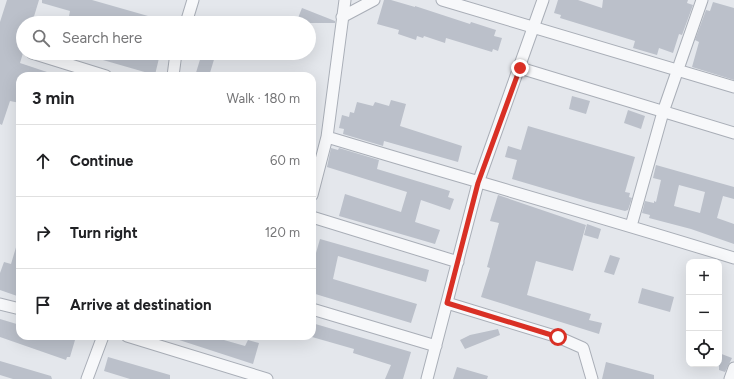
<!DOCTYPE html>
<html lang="en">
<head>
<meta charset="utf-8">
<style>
  body { margin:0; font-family:Figtree,sans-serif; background:#f2f2f2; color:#202124 }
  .controls { position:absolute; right:12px; bottom:12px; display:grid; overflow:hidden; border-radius:8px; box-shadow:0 4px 16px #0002 }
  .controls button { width:36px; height:36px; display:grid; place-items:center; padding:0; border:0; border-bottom:1px solid #e0e0e0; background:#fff; color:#202124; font:20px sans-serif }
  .stop { position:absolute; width:12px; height:12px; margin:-9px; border:3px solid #d93025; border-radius:50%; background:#fff }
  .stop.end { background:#d93025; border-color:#fff; box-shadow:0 1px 4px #0008 }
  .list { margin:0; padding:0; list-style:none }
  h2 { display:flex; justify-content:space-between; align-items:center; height:52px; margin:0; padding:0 16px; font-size:17px }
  h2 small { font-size:13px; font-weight:400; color:#757577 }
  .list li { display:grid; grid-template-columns:26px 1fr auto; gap:12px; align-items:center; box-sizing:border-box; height:72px; padding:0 16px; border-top:1px solid #e0e0e0 }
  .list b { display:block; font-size:15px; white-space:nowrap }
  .list em { font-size:13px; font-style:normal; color:#757577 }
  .icon { flex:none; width:22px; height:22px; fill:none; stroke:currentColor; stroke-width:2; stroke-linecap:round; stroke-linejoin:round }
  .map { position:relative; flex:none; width:734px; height:379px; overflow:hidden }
  .search { position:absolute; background:#fff; box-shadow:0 4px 16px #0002; left:16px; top:16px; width:300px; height:44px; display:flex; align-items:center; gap:10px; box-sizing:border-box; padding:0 14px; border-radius:22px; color:#757577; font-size:15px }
  .panel { position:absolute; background:#fff; box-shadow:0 4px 16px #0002; left:16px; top:72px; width:300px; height:268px; border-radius:12px }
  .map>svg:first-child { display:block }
</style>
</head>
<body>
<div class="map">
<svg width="734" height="379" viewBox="0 0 734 379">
  <rect width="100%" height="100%" fill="#e4e7ec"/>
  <!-- building -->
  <path fill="#bbc0ca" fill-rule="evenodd" d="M7,0H39L32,23H23V53L20,63L53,74V76H20V103L10,101L2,125L0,124V22Z
    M42,0H92L162,20V23H109L86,16V17L82,16L81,19L69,16L70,11L42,3Z
    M384,0H391L415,7V6L470,24L471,22L496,30L494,36L502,38L498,51L493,49L492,52L446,38L445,43L424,36L423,38L417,36L416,40L398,34L399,30L377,24Z
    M558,0H578L602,8L603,0H688L687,3L693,5L682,35L679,34L673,53L659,48L657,55L633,48L635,41L560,18L561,15L554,13Z
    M713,2L734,8V80L692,67L699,42L695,40L706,10L710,11Z
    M302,8L335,21V23H296Z
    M89,53H143L159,58L155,75L89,56Z
    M202,53H216L209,76H195Z
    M572,96L590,101L586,114L569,109Z
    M391,100L406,104L400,126L462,146L458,162L384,141L383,146L343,134L344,129L339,128L342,115L349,117L350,112L354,113L357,102L373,106L375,102L389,106Z
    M628,110L645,116L641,129L624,123Z
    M528,126L635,157L625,192L630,193L629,197L632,198L628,210L625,211L590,202L512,179L517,160L505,157L508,146L521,150Z
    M331,148L338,150L339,148L379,160L377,169L450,191L448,197L454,199L450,210L421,200L415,222L440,230L435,244L339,216L345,194L401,212L407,192L327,167Z
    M656,165L734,187V199L723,196L717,218L734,224V244L691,229L649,218L650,215L642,213L645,201L654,203V201L656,202L661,180L653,178ZM679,185L705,192L700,213L674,206Z
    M498,195L586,225L573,271L536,261L527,295L591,314L589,320L602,323L599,334L481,297L490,268L487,267L499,223L490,221Z
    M587,224L601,229L598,239L584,235Z
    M320,239L429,270L426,282L338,256L333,279L417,304L411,323L312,293V267Z
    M17,244H20V297L0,290V273L4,262L11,264Z
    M610,255L620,258L614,275L604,272Z
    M642,288L674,297L670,312L638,303Z
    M0,319L20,325V336H62L75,340L70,357H67L66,360L0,337Z
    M312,323L411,352L403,379H385L391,365L353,353L354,349L312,337Z
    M498,329L500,335L465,349L460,340L470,335Z
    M173,336H226L224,340L245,346L248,340L259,343L253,364L173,338Z
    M719,353L732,358L725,372L719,370Z
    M108,357L170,375V379H130L104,371Z
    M0,361L51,376L52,379H13L0,375Z
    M606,362L654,375V379H602Z
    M457,367L488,376L487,379H453Z"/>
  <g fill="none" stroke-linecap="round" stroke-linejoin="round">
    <defs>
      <path id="street" d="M442,0L734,87
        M342,17L374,0
        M186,23L193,0
        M32,53L106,76
        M520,68L734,133
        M173,76L176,53
        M327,137C463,178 599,216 734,258
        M312,195L327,137L345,0
        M312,217L458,262
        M631,226L663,112L702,0
        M447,303L558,337L583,348L592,379
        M0,304L20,309
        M312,309L436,346
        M127,336L267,379
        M87,379L103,336
        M427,379L478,183L543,0
        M730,379L734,368"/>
    </defs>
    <!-- street casing -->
    <use href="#street" stroke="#a9aeb7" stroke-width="13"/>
    <!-- street -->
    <use href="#street" stroke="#f7f8fa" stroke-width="11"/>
  </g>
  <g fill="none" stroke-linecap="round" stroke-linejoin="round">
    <!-- route -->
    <path stroke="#d93025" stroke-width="5" d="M520,68L478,183L447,303L558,337"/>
  </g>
</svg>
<div class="controls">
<button>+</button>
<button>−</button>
<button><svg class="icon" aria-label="locate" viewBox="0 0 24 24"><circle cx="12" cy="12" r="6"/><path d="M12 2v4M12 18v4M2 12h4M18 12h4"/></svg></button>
</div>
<div class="stop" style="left:558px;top:337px"></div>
<div class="stop end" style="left:520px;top:68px"></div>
<div class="search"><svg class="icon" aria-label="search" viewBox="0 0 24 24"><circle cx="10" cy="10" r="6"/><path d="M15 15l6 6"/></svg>Search here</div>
<section class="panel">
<h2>3 min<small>Walk · 180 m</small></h2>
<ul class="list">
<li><svg class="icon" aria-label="ahead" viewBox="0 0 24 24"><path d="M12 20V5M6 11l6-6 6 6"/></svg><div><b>Continue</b></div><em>60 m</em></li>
<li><svg class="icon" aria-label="right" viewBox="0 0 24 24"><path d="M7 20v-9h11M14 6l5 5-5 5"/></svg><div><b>Turn right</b></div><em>120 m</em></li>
<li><svg class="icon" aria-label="arrive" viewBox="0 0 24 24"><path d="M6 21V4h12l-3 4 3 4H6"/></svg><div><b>Arrive at destination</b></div></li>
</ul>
</section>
</div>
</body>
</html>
